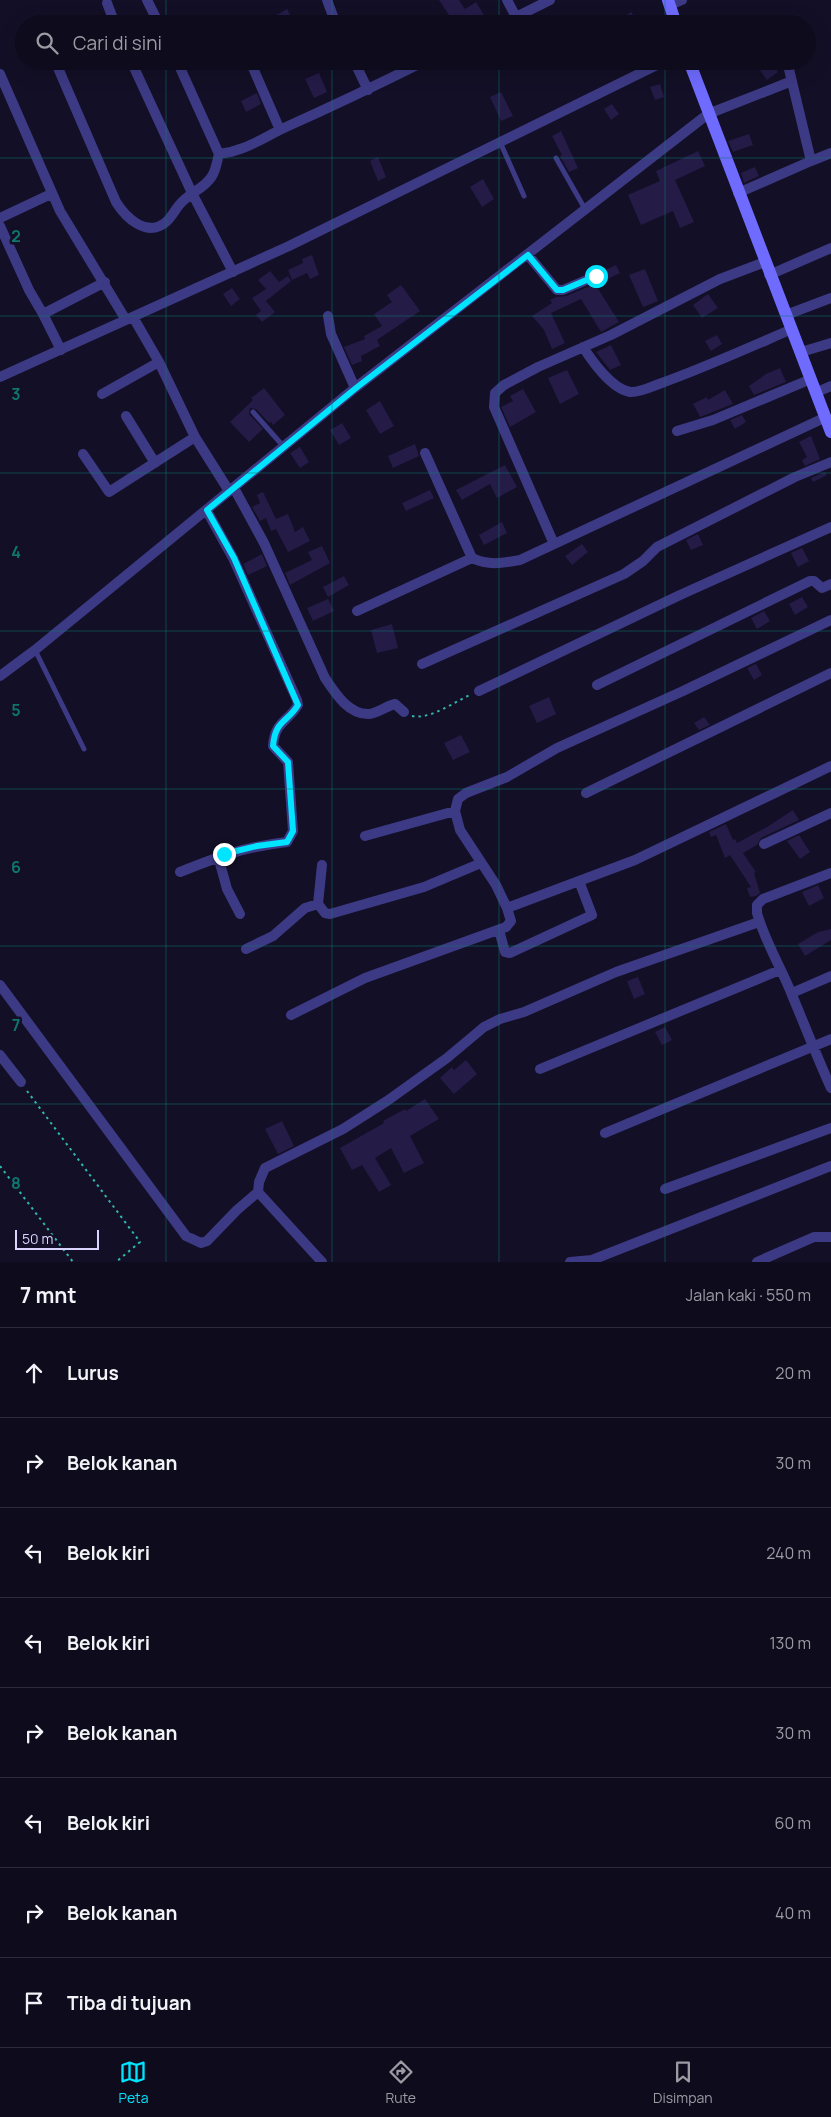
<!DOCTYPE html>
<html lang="id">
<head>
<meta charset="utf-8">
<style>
  body { margin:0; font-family:Manrope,sans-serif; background:#1c1929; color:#f1f3f6 }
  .scale { position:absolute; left:15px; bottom:12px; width:84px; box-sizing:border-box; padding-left:5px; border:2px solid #d9d4ff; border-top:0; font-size:14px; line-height:18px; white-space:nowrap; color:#d9d4ff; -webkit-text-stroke:4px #130f26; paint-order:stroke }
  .stop { position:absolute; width:15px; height:15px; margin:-11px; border:4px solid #00e5ff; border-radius:50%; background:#fff }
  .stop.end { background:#00e5ff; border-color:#fff; box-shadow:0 1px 5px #0008 }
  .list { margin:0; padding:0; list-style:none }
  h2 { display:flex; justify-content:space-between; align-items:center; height:65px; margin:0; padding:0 20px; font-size:21px }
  h2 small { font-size:16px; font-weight:400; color:#9b9ba3 }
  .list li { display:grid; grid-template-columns:32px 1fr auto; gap:15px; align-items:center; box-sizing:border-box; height:90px; padding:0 20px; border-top:1px solid #2e2b3b }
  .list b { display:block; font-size:19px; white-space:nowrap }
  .list em { font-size:16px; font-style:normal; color:#9b9ba3 }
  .icon { flex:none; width:28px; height:28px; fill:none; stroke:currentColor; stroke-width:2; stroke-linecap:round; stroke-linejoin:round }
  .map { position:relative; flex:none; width:831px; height:1262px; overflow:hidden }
  .search { position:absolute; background:#0e0b1c; box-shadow:0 5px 20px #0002; left:15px; right:15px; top:15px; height:55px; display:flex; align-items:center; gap:12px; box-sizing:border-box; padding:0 18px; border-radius:28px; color:#9b9ba3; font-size:19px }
  .sheet { height:785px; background:#0e0b1c }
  nav { display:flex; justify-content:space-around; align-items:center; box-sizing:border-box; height:70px; border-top:1px solid #2e2b3b; background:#0e0b1c; font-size:14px; color:#9b9ba3 }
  nav a { display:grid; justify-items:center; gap:2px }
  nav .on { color:#00e5ff }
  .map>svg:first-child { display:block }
</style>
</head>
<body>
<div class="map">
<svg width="831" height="1262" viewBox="0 0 831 1262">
  <rect width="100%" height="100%" fill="#130f26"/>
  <!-- building -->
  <path fill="#241b47" d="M439,0H459L465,9L476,2L487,20L480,24H433L449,15Z
    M287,9L295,24H280L275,16Z
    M631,12L639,24H614Z
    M770,61L778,72L767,80L759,69Z
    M319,73L327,92L314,98L305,79Z
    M660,84L664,97L655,100L650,87Z
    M501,92L513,116L501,121L490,97Z
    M257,93L261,104L246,112L241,101Z
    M612,104L619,114L611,120L604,109Z
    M561,131L578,168L569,172L560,156L562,155L552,136Z
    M749,134L753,145L733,152L728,141Z
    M698,151L705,166L675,180L694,222L680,228L673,211L641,225L628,195L660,181L656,171Z
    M378,157L386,177L378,181L370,161Z
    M755,167L759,176L744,183L741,173Z
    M483,179L494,199L482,207L470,187Z
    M312,255L319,275L310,279L307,273L292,280L288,270L303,263L302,259Z
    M616,265L620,273L602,282L601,272Z
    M645,269L658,301L643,307L629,275Z
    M270,271L279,282L288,276L291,281L266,301L275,312L262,322L256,315L261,311L252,298L266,289L258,280Z
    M595,284L619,322L601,332L581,299L551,313L565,343L552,349L544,330L532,316L552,303L550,300L556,297L566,296Z
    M401,285L420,311L377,340L380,346L361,356L362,361L352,365L344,347L365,339L364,336L382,326L374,314L392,302L387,295Z
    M232,288L240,299L231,306L223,294Z
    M708,294L718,308L702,318L693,305Z
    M717,335L722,344L711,351L705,341Z
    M611,345L621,365L610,370L596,352Z
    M780,368L786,382L754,395L749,386L766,374Z
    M567,370L579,394L560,404L548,378Z
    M264,388L285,415L273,425L271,422L269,423L256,409L250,408L249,414L263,429L249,442L230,422L253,400L251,398Z
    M523,389L536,412L510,427L501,407L513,401L510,396Z
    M725,390L733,404L700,417L693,404L707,397L708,400Z
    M380,401L394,426L380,434L366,410Z
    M742,415L746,422L735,429L730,420Z
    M342,423L351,438L339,445L330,430Z
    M811,436L820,459L805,466L802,460L807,457L799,442Z
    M415,444L419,456L393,468L388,456Z
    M300,447L309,462L300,468L290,453Z
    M505,465L517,487L497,498L490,484L462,500L456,490Z
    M825,472L827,475L813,482L811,478Z
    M430,490L434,498L406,511L402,503Z
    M263,492L276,519L288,514L295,532L303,527L310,541L288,552L276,529L271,531L266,518L260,521L252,507L260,503L257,495Z
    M502,522L507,533L484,545L479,535Z
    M698,534L703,545L691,550L686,540Z
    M582,544L588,552L572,565L565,556Z
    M322,546L330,563L290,585L285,573L312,560L308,552Z
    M802,548L809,561L798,567L791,553Z
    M262,554L267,566L248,575L243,564Z
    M344,576L349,585L328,597L323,587Z
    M802,597L808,607L795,615L789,604Z
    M328,599L334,611L313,621L307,608Z
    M764,611L770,621L757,629L751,618Z
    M392,624L398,648L377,653L371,630Z
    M756,664L762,675L754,680L747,668Z
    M549,697L556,714L537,723L529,706Z
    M704,717L710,725L699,730L694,723Z
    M461,735L470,752L453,760L444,743Z
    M793,810L799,820L761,838L757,845L743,853L756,872L754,873L760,893L756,896L750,897L747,888L751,887L730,855L725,858L716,835L711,837L709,832L726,824L733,840L735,839L737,843L767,827Z
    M799,835L810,852L800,859L787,841Z
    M818,885L824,898L809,906L802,892Z
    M831,929V940L805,956L798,944L818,932Z
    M638,977L645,994L634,999L627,981Z
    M665,1027L672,1040L662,1045L655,1032Z
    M466,1060L477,1074L454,1094L440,1078L452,1067L454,1070Z
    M425,1099L439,1119L410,1136L424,1163L404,1173L391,1148L375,1158L391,1185L379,1192L362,1165L352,1170L340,1148L384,1123L383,1121L405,1109L406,1111Z
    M282,1121L294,1146L278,1154L265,1129Z"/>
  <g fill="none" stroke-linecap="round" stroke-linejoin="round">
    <!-- path -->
    <path stroke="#2fb8b0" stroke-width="2" stroke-dasharray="2.5 4" stroke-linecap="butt" d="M412,716C430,720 454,702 470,695
      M27,1091L140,1242L116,1262
      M0,1166L73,1262"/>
    <!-- lane -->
    <path stroke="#3d3a85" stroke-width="5" d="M500,142L524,196
      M556,158L585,209
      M253,412L284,447
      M35,650L84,749"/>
    <!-- street -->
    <path stroke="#3d3a85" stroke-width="10" d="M147,0L159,24
      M327,0L336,24
      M507,0L516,17
      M107,3L115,24
      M670,5L682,0
      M502,24L550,0
      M55,61L116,202C126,218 147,238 166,222C173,216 176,207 183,201C192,192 206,187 212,176C216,170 217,161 219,154
      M131,61L192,193L233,272
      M177,61L219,154C246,151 262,138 286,127C333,106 379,84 425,61
      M250,61L280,130
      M354,61L368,90
      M0,74L60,211L126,320
      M811,161L831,153
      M738,193L811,161L787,61
      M0,218L51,194
      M0,226L29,290L43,314L105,282
      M528,255L557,290H563L596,276
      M769,275L831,248
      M43,314L61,350
      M786,315L831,298
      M328,316L331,334L355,388
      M133,317L159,362L195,437L229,491
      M583,347C592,361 612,389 630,392C639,393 651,387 659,384C704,368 748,348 792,329
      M801,352L831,343
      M0,377L289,246L665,61
      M817,392L831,386
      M102,394L159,362
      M126,416L155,463
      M677,431L713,420L811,379
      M425,453L472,558C489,566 503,563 520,560L826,417
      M83,454L109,492L195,437
      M234,488L264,543L325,678C335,693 348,714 368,714C377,714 386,706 395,704L404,712
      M554,544L494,407L495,393L504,385L538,367L611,335L720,279L765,262
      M357,611L472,558
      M831,620L683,691L557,748L507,777L466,793L458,799L455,811L460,830L496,885L507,908L635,860L831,766
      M422,664L624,574L643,561L657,547L795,477L831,462
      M0,676L35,650L355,388L708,114L792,81
      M597,685L810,581H814L822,588L831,584
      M479,691L680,595L831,527
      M586,793L831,673
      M365,836L455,811
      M764,844L831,813
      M218,856L227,889L240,914
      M180,872C220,856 244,847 287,842L293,831L288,762L273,746C275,721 287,723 298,705L297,700L233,558L207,511
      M831,873L763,899L757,905V913C765,942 781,967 792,995C805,1026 817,1057 831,1088
      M318,904L325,913L330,914L424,887L481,863
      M499,930L505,952L510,953L592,915L579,881
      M246,949L273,936L305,908L318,904L322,865
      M0,985L186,1236L201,1243L207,1241L237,1210L258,1192
      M792,993L831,976
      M291,1015L365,978L506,927L511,921L507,908
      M0,1055L21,1082
      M540,1069L780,970
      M605,1133L831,1039
      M665,1189L831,1128
      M322,1262L258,1192L259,1182L265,1168L343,1129L387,1101L447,1058L484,1027L500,1019L524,1012L616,972L759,922
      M570,1262L592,1260L831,1166
      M757,1262L814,1237H831"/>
    <!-- secondary -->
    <path stroke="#6f6bff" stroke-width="12" d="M668,0L676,24
      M689,61L831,432"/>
  </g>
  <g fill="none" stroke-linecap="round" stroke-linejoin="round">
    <!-- route -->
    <path stroke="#00e5ff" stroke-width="6" d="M224,854L257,846L287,842L293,831L288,762L273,746C275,720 287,723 298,705L234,558L207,510L356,388L528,255L557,290H563L596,276"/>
  </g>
  <!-- grid -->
  <path fill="none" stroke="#0f766e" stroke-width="1" stroke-opacity="0.55" d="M166,0V24M332,0V24M499,0V24M665,0V24M166,61V1262M332,61V1262M499,61V1262M665,61V1262M0,158H831M0,316H831M0,473H831M0,631H831M0,789H831M0,946H831M0,1104H831"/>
  <g font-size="16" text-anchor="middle" font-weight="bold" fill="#0f766e" stroke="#130f26" stroke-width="5" stroke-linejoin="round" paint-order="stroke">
    <text x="16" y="242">2</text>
    <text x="16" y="400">3</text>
    <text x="16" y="558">4</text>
    <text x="16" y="716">5</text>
    <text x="16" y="873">6</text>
    <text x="16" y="1031">7</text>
    <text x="16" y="1189">8</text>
  </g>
</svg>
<div class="scale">50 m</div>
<div class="stop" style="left:596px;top:276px"></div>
<div class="stop end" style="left:224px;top:854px"></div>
<div class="search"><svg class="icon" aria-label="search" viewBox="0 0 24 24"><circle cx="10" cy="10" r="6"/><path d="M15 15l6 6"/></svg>Cari di sini</div>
</div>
<section class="sheet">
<h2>7 mnt<small>Jalan kaki · 550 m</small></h2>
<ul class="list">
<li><svg class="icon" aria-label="ahead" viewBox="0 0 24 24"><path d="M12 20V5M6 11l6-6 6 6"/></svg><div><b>Lurus</b></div><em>20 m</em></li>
<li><svg class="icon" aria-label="right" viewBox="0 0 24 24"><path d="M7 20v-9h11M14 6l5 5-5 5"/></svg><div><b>Belok kanan</b></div><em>30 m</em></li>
<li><svg class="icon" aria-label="left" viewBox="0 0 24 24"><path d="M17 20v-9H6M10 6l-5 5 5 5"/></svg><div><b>Belok kiri</b></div><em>240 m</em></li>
<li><svg class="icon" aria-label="left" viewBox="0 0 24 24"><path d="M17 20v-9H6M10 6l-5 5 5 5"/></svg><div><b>Belok kiri</b></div><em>130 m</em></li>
<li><svg class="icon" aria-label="right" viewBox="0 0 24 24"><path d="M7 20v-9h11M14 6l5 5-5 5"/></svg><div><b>Belok kanan</b></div><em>30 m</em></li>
<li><svg class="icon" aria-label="left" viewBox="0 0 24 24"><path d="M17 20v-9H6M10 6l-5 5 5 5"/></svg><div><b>Belok kiri</b></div><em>60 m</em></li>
<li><svg class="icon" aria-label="right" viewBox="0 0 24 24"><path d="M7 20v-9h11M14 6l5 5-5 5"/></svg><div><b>Belok kanan</b></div><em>40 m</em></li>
<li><svg class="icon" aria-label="arrive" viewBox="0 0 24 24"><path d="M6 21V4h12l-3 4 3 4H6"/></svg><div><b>Tiba di tujuan</b></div></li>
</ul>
</section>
<nav>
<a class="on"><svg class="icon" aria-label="map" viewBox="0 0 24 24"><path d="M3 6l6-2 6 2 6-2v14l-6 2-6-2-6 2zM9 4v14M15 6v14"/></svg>Peta</a>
<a><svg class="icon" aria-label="directions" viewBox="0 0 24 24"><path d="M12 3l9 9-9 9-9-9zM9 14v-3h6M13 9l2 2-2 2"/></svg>Rute</a>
<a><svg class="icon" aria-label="saved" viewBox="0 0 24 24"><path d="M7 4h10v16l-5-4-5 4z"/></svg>Disimpan</a>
</nav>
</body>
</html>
